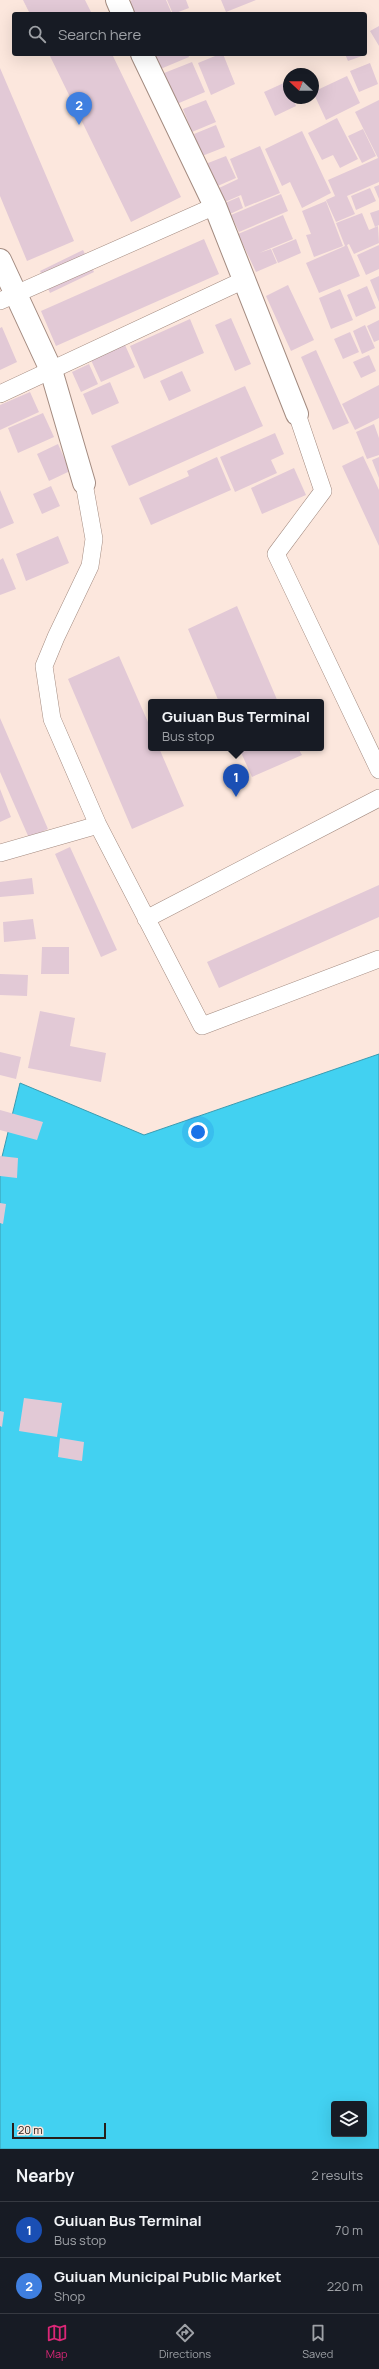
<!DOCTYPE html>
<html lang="en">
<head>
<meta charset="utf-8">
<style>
  body { margin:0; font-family:Manrope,sans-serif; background:#242831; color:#f1f3f6 }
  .controls { position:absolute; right:12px; bottom:12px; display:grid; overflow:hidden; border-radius:4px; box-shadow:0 4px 16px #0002 }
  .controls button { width:36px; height:36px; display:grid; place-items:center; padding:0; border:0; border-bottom:1px solid #363941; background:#171b24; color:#f1f3f6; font:20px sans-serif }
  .compass { position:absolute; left:283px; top:68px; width:36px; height:36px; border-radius:50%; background:#171b24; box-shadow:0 4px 16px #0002; rotate:292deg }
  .scale { position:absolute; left:12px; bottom:10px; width:94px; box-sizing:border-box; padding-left:4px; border:2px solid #271e1a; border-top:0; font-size:11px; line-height:14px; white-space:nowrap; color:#271e1a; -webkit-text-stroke:3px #fce7dd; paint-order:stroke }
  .you { position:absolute; left:198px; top:1132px; width:14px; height:14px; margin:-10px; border:3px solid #fff; border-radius:50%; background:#1a73e8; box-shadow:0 0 0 6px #1a73e833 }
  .badge { display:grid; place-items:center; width:26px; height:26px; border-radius:50%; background:#db2777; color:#fff; font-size:13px; font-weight:700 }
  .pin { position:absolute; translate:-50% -33px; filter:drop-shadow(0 1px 2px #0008) }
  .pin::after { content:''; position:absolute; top:21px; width:14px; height:12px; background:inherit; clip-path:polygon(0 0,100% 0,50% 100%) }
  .popup { position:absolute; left:148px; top:699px; width:176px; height:52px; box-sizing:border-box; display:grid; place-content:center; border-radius:4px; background:#171b24; filter:drop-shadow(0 1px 3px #0005); font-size:13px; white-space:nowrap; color:#9ea1a6 }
  .popup b { font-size:15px; color:#f1f3f6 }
  .popup::after { content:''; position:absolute; left:50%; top:100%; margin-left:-8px; border:8px solid transparent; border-top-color:#171b24 }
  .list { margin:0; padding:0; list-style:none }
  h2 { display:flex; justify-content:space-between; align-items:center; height:52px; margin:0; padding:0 16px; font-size:17px }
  h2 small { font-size:13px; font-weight:400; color:#9ea1a6 }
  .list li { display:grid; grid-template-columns:26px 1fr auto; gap:12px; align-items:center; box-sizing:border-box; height:56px; padding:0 16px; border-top:1px solid #363941 }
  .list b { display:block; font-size:15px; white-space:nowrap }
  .list p { margin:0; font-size:13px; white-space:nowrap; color:#9ea1a6 }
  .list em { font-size:13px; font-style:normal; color:#9ea1a6 }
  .icon { flex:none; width:22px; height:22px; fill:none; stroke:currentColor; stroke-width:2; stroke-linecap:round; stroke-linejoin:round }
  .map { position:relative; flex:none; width:379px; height:2149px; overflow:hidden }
  .search { position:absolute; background:#171b24; box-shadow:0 4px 16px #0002; left:12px; right:12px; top:12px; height:44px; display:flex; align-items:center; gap:10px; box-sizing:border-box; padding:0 14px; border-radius:4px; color:#9ea1a6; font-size:15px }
  .sheet { height:164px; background:#171b24 }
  nav { display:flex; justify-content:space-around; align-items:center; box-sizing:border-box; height:56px; border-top:1px solid #363941; background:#171b24; font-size:11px; color:#9ea1a6 }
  nav a { display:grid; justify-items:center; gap:2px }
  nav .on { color:#db2777 }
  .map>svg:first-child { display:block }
</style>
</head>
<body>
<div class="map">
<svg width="379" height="2149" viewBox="0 0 379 2149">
  <rect width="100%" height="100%" fill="#fce7dd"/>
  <!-- water -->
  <path fill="#42d1f1" stroke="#3a9bb0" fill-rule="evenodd" d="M379,1054V2149H0V1165L20,1083L144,1135ZM334,2104H364V2134H334Z"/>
  <!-- building -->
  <path fill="#e2c9d6" d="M23,0H85L92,14H30Z
    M132,0H166L172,14H135L130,1Z
    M167,0H186L189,8L173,14Z
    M221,0H256L226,12Z
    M379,26V46L370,31Z
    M49,54H112L181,197L131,222Z
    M152,54H188L189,57L158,70Z
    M220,54H223L235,84L211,95L198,63Z
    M345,54H362V56L348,61Z
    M192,62L205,92L172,106L159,75Z
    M370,63L378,84L359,92L350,71Z
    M0,68L74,241L27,261L0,196Z
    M347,76L360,103L326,120L313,92Z
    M286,82L289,89V98H293L296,106L275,116L264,92Z
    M206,100L216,122L192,132L183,109Z
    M379,100V182L347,196L355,214L336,222L326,200L335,196L328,180L378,158L355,112Z
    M337,118L358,159L340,168L333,155L322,160L308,133Z
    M216,125L225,147L202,156L194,134Z
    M363,129L376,156L362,163L348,136Z
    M302,131L331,193L302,208L290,182L282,186L265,149Z
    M260,146L280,193L245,207L241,195L225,202L219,188L238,179L230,159Z
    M226,156L236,178L213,188L203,165Z
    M379,185V199L374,187Z
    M370,188L376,201L356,210L351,196Z
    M281,194L288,211L239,232L231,215Z
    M239,197L243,208L230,214L225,203Z
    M326,201L343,246L314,257L306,235L311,234L302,211Z
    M379,210V225L375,227L370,213Z
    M362,213L369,230L378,226L379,243L354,254L349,244L347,245L360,276L319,293L306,263L345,246L336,223Z
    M283,215L293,239L259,253L271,249L277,263L256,272L238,234Z
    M204,239L219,274L56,346L41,311Z
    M296,239L301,253L278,263L272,249Z
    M379,245V269L366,275L357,255Z
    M83,250L94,272L50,293L40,271Z
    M379,276V302L370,280Z
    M288,285L314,340L291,351L266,296Z
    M367,286L376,308L356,317L347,295Z
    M340,289L353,320L331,329L319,298Z
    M231,318L251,364L235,371L215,325Z
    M190,319L204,353L144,379L130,346Z
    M379,320V340L374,342L367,326Z
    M365,325L375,348L362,354L353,331Z
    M2,327L17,362L0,370V328Z
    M350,332L359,352L343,359L334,339Z
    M125,345L135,367L101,382L91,360Z
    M316,350L349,423L333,430L301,357Z
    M369,355L376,371L361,378L353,362Z
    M89,364L98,384L81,392L72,372Z
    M182,371L191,391L169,401L160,381Z
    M110,382L119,403L92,415L83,394Z
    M379,385V418L355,430L342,404Z
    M245,386L263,426L129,486L111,446Z
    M30,392L39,412L0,430V405Z
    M43,413L54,437L18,453L8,428Z
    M374,424L379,438V455L367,459L356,432Z
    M275,433L284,454L271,460L277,473L235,492L220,457Z
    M58,444L70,471L49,481L37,454Z
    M363,456L379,490V546L342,466Z
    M217,457L231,490L151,525L139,498L189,476L187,471Z
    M379,457V478L372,460Z
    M294,468L306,495L262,514L251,488Z
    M51,486L60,506L42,514L33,494Z
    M0,490L14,523L0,529Z
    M58,536L69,563L26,581L16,554Z
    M3,558L16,589L0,595V560Z
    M237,606L278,702H219L188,629Z
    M119,656L151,729V748H159L184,806L132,829L68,679Z
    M0,718L48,829L29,838L0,772Z
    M239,748H298L302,755L252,777Z
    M0,789L11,817L0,822Z
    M70,847L117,950L101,957L55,854Z
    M32,878L34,894L0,897V882Z
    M379,885V917L219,988L207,962Z
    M33,919L36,939L4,942L3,922Z
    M42,947H69V974H41Z
    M0,974L28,975L27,996L0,995Z
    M40,1011L75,1018L70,1046L106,1053L101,1082L28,1068Z
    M0,1052L21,1057L16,1079L0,1075Z
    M0,1110L43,1122L37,1140L0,1130Z
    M0,1156L18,1158L17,1178L0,1176Z
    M0,1203L6,1204L3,1224L0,1223Z
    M24,1398L62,1403L57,1437L19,1431Z
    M0,1411L4,1412L2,1427L0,1426Z
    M60,1438L84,1442L82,1461L58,1457Z"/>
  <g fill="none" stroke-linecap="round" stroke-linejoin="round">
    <defs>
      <path id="service" d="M0,301L215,206
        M0,394L246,279
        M297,414L323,491L276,554L379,770
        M84,483L94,539L90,566L56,637L44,666L52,719L98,825L202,1026L379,959
        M0,853L98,825
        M146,919L379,798"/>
      <path id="minor" d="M117,0L123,14
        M142,54L215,206L297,414
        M0,260L51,370L84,483"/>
    </defs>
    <!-- service casing -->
    <use href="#service" stroke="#a38b80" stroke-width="18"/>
    <!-- minor casing -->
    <use href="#minor" stroke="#a38b80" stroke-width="24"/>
    <!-- service -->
    <use href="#service" stroke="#fff" stroke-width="17"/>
    <!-- minor -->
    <use href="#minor" stroke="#fff" stroke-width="22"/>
  </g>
</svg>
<div class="controls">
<button><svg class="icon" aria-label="layers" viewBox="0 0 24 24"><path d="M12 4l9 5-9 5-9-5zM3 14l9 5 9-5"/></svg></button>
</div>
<svg class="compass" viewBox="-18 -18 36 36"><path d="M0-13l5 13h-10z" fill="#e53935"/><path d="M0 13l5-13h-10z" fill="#9ea1a6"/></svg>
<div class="scale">20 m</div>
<div class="you"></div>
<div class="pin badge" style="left:236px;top:797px;background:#1a4fb4">1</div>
<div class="popup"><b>Guiuan Bus Terminal</b>Bus stop</div>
<div class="pin badge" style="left:79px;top:125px;background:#3f7fe0">2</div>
<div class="search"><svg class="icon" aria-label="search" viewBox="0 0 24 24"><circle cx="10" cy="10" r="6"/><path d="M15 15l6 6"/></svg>Search here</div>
</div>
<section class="sheet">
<h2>Nearby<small>2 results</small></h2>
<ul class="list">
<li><span class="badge" style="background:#1a4fb4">1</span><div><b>Guiuan Bus Terminal</b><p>Bus stop</p></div><em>70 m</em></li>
<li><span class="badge" style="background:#3f7fe0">2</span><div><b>Guiuan Municipal Public Market</b><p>Shop</p></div><em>220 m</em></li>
</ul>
</section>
<nav>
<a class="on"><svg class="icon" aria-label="map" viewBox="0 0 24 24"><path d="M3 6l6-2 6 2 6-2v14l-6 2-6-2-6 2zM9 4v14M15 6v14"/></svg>Map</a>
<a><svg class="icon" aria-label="directions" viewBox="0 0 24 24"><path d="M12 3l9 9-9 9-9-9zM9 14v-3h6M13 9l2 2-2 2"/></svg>Directions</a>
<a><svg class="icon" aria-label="saved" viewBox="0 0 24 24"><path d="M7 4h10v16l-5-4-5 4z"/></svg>Saved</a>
</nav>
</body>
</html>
